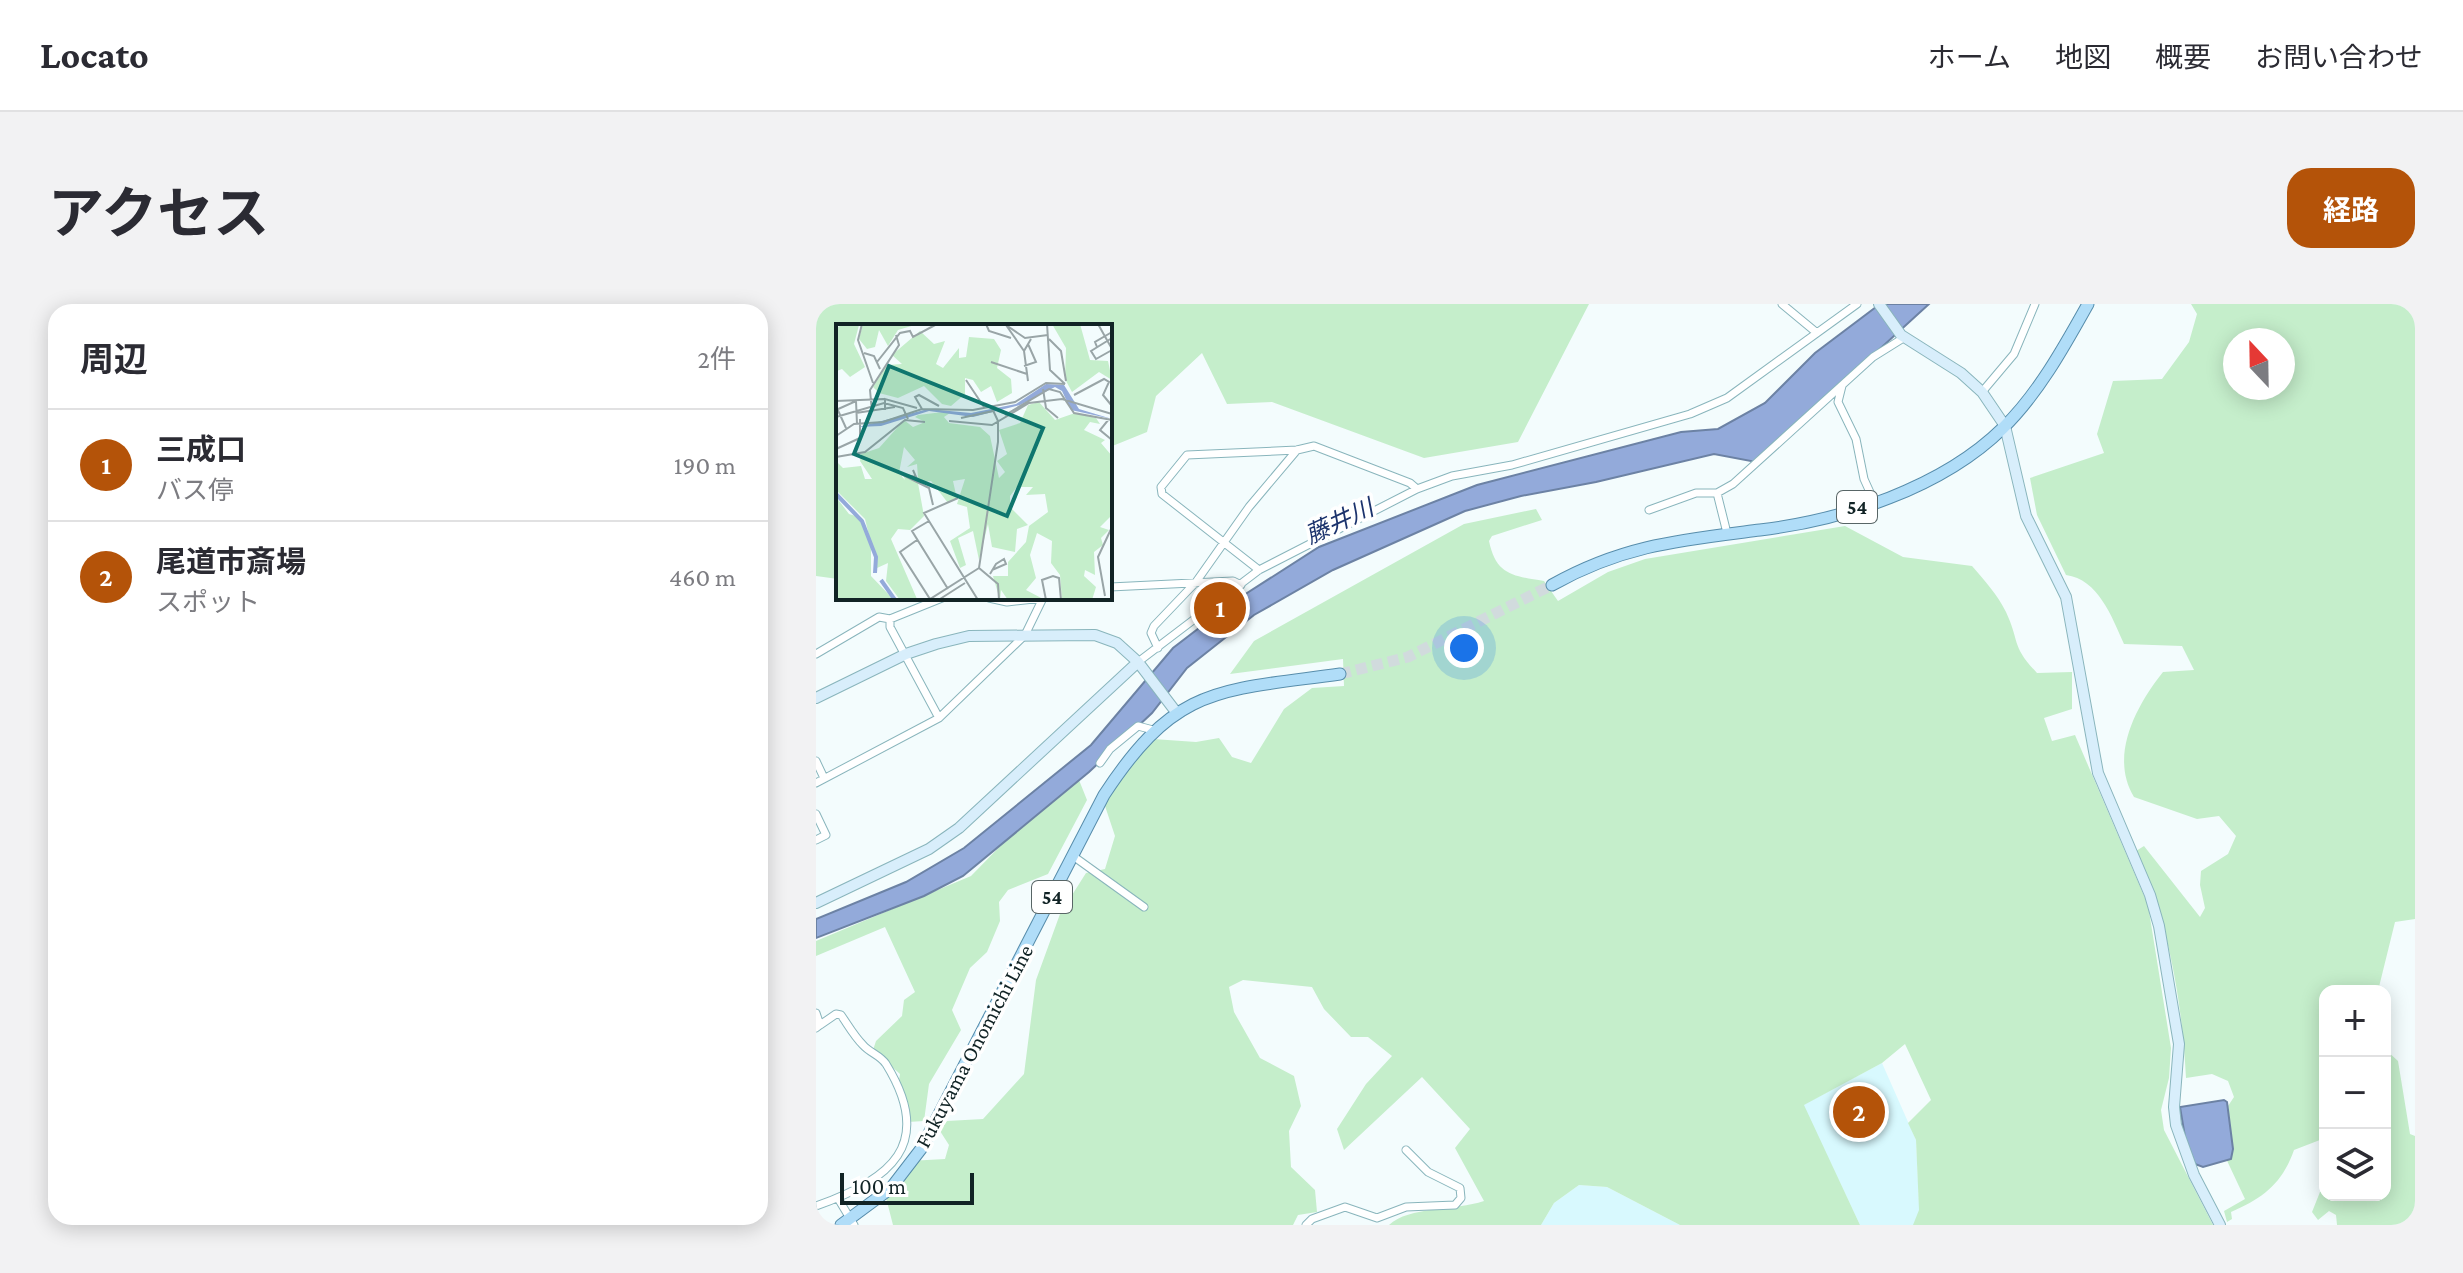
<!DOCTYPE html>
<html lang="ja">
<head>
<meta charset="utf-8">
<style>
  body { margin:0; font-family:"Crimson Pro","Noto Sans JP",serif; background:#f2f2f3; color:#2b2b33 }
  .controls { position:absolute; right:24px; bottom:24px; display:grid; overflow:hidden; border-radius:16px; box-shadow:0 4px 20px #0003 }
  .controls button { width:72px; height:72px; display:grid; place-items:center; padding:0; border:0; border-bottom:2px solid #e1e1e2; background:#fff; color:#2b2b33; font:40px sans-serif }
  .compass { position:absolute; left:1407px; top:24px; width:72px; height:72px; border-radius:50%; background:#fff; box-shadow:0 4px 20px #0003; rotate:338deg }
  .scale { position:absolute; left:24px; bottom:20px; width:134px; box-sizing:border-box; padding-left:8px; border:4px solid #112325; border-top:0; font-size:22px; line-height:28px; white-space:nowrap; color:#112325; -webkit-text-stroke:6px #fff; paint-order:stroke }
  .you { position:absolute; left:648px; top:344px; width:28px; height:28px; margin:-20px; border:6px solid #fff; border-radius:50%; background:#1a73e8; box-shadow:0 0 0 12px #1a73e833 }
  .badge { display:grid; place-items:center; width:52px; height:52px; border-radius:50%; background:#b45309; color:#fff; font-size:26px; font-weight:700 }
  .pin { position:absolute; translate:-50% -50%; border:4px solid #fff; box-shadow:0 2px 8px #0006 }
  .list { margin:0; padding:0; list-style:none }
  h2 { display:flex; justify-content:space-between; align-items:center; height:104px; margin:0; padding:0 32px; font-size:34px }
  h2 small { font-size:26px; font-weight:400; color:#7c7c81 }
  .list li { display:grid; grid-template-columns:52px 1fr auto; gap:24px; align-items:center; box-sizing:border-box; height:112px; padding:0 32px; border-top:2px solid #e1e1e2 }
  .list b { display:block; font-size:30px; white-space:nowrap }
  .list p { margin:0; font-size:26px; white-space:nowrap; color:#7c7c81 }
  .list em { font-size:26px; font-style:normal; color:#7c7c81 }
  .icon { flex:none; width:44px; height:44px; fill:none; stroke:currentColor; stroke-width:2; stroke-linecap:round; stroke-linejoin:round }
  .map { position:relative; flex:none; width:1599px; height:921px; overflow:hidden; border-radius:24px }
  header { display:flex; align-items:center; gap:48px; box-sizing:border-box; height:112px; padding:0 40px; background:#fff; border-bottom:2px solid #e1e1e2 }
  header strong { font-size:38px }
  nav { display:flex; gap:44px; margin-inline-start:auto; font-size:28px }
  .intro { display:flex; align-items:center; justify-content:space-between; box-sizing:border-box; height:192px; padding:0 48px }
  h1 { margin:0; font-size:56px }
  .button { padding:20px 36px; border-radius:24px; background:#b45309; color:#fff; font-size:28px; font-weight:700 }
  main { display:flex; gap:48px; padding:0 48px }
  aside { flex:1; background:#fff; border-radius:24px; box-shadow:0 4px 20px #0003 }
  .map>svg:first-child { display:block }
</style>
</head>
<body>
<header>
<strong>Locato</strong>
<nav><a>ホーム</a><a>地図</a><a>概要</a><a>お問い合わせ</a></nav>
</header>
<div class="intro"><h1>アクセス</h1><a class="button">経路</a></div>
<main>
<aside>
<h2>周辺<small>2件</small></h2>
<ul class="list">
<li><span class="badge">1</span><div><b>三成口</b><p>バス停</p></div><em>190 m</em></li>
<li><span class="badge">2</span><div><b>尾道市斎場</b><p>スポット</p></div><em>460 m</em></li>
</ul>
</aside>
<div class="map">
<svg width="1599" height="921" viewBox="0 0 1599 921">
  <rect width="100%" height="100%" fill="#f3fcfd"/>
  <!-- built -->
  <path fill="#d8f9fe" d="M1066,759L1100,836L1104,921H1044L987,801Z
    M763,881L791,883L864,921H725L738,899Z"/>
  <!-- green -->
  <path fill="#c5eecb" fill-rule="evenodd" d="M0,0H773L702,138L608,154L456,98L411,100L386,49L340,92L331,128L294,143V22H22V275L0,272Z
    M1375,0H1599V615L1579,618L1562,687H1509V834L1478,846C1466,880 1447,894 1415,908L1416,915L1411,918L1408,907L1429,895L1406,846L1414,820L1412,802L1418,793L1412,777L1396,770L1370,774C1366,696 1353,619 1320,547L1328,542L1384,613L1389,604L1384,581L1385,567L1412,550L1420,532L1403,512L1381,515L1318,493C1293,452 1320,402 1347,368L1378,366L1366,342L1308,340C1296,313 1282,275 1250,271L1221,211L1214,174L1288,149L1281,130L1297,77L1346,75L1373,38L1381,10ZM1419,36H1467V84H1419Z
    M720,205L726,216L676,232L673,237C680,271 697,272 728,277L742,297L792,268L829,255L1029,222L1087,253L1156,262C1169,277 1181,290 1190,308C1204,338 1195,342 1221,369L1256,368V405L1228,414L1236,437L1259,431L1332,601L1355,744L1353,774L1345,806L1348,826L1397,921H1097L1103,906L1100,836L1092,819L1115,796L1089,740L1066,759L988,801L1044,921H864L791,883L763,881L738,899L725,921H573C593,902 639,907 668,897L639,844L654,825L606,773L528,846L521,825L550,780L576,752L552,733H535L508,705L496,683L427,676L413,683L418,708L444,754L478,772L485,802L473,827L475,863L499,886L501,908L482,911L477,921H77L68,886L93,857L129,855L133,841L124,827L131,817L167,815L208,770L220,676L244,610L270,569L289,565L299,532L288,499L293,483L323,434L380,438L403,434L416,453L435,459L468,405L496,384L528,382L527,355L414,370L438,337L648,220Z
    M259,466L271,496L232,570L192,586L183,598L184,617L171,648L154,664L136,706L145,726L113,780L108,817L92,818L82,783L84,770L57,746L60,737L86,712L88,696L99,688L69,623L0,652V637L155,572Z
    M1569,745L1582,757L1594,830L1599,832V921H1521L1520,911L1513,907L1502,916L1496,908L1504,888L1509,884V891H1569Z"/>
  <!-- water -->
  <path fill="#93aada" stroke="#6c82a4" stroke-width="2" d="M1064,0H1113L940,158L898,150L780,178L705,192L649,207L517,266L438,311L371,364L336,409L273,468L147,572L108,592L0,634V615L90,578L148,544L275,441L357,344L417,298L503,243L661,181L865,128L902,125L949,99L999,49Z
    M1408,796L1411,798L1417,845L1415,855L1387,863L1379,860L1369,833L1364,803Z"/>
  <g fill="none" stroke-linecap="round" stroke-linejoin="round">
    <!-- primary-tunnel -->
    <path stroke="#d1dbdd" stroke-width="11" stroke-dasharray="11 5.5" stroke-linecap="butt" d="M524,370L592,353L736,281"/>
    <defs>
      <path id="street" d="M966,0L1001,29
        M1026,82L1022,98L1040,135L1048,175L1058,197
        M1166,88L1198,50L1219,0
        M901,189L911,229
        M833,206L880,189H901L917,180L1057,53L1089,33
        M443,266L346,190L345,183L371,151L481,146L498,142L594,179L601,185
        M294,283L417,277L425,281
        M173,294L191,298L227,294
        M342,344L335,329L338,322L380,278L433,203L481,146
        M0,350L63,313L74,315
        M322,358L443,266L601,185L636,172L696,161L874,110L911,94L1041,0
        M123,414L74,323V315L126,294
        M0,457L8,474
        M284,459L294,445L322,422L337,426
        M0,479L123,414L209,331L227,294
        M0,510L10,531L0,536
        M257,552L328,603
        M0,709L4,721L0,724
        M23,896L38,921
        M0,902C74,876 120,841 70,760C64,751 54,749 47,741C38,732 32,721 25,711L20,710L4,721
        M490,921L496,915L529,903L561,914L590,903L639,901L645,894L644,884L612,868L590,846"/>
      <path id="secondary" d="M1063,0L1085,31L1145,69L1166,88L1189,122L1210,212L1250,293L1282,469L1334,591L1343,622L1363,740L1358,803L1360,821L1378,871L1404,921
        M0,394L90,350L120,340L153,332L279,331L301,339L322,358L360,408
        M0,599L113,545L143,524L322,358"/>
      <path id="primary" d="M736,281C807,241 865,236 944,226C1027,216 1126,184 1187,124C1222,90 1248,43 1272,0
        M25,921L75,884L105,845L288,491C360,381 402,387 524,370"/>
    </defs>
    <!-- street casing -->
    <use href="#street" stroke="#89b5bc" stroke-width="9"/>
    <!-- secondary casing -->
    <use href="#secondary" stroke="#89b5bc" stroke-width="12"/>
    <!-- primary casing -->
    <use href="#primary" stroke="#578dab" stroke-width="13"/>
    <!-- street -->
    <use href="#street" stroke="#fff" stroke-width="7"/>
    <!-- secondary -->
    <use href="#secondary" stroke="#d8eefb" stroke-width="10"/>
    <!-- primary -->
    <use href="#primary" stroke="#b0ddf8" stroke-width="11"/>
  </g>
  <g text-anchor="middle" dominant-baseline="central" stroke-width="7" stroke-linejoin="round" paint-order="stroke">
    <!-- shield labels -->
    <g fill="#fff" stroke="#586566" stroke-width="2">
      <rect x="1021" y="187" width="40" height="32" rx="6"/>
      <rect x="216" y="577" width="40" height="32" rx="6"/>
    </g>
    <g font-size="20" font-weight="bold" fill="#112325">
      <text x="1041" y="203">54</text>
      <text x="236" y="593">54</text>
    </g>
    <!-- street labels -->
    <g font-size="22" fill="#112325" stroke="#fff">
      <text transform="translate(158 742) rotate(-62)">Fukuyama Onomichi Line</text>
    </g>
    <!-- water labels -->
    <g font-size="24" font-style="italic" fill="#1c336d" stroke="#fff">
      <text transform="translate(523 217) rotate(-25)">藤井川</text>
    </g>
  </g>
  <!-- overview -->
  <g transform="translate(20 20)">
    <rect width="276" height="276" fill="#f3fcfd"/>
    <path d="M8,0L23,1L18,20L29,43L14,53L6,45L1,47L0,60V4ZM27,0H82L62,6L52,22L43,6L39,23L31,25L23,15ZM216,0H244L254,36L272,37L276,56L263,48L236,68L229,55L230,24ZM84,7L98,20L109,17L100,40L107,44L123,24V34L130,33L133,13L158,15L165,26L161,44L175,55L176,69L161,78L155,62L145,68L137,56L129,54V70L115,82L106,80L88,62L62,74L43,69L37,63L51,41L66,40L56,31ZM203,78L219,96L239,89L260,94L264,100L254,98L248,106L269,116L265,119L276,132V196L275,192L264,203L273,206L265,214L267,221L258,228L259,251L249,246L248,252L260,263L256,276H226L224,251L215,239L216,217L201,209L194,231L200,254L190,266L209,276H172L165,266L164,276L157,252H172V238L190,218L193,202L212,188L209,170L190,171L197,163H181L174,172V183L192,201L181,205L179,228L156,223L152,200L143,236L137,207L122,214L130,241L124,244L114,217L134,204L131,183L121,180L129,155L117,157L121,175L112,179L95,157L82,159L88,192L74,206L62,205L55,215L81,275L64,276L50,257L52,239L41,244L29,195L0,166V137L7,144L25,142L29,155H36L24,137L25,130L43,124L68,96L77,103L89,98L79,93L82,91L107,88L114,89L108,93L113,99L144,103L154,112L163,154L169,148L161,137L171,130L163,106L184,99L192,81ZM68,123L79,136L71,143L81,140L82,154L67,150L69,156L63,149ZM0,173L13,190L26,194L35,222V252L58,276H0Z" fill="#c5eecb" fill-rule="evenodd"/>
    <path d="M210,60L228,61L243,85L276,95L235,86L226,67L219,63L184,81L137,93L93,87L45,102L22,103L92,85L135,89L180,80Z" fill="#93aada"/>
    <path fill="none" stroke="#93aada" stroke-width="4" d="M0,170L26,197L40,233L39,249M45,256L59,276"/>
    <path fill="none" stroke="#99a5a7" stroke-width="2" d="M26,0L22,16L37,59M150,0L153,7L175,14M211,0L214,46L229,60M262,0L276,25M170,1L189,14L212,11M170,1L188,27M276,14L255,27L260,35L276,26M213,15L225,27L230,57M261,23L259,18L276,8M28,29L38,32L44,45M41,38L64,9L74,7L77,13L101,0M155,38L191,50M188,42L200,38L192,20M130,56L148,83M192,57L188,27L195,15M207,65L210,84L222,94M238,71L268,55L273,58L267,71L276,82M0,77L48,75M0,82L10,104M86,85L79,73L83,71L103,82M0,86L20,77L21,100M49,86V75L81,84M36,88L34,66L63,21L60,11M20,89L59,83M169,91L213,65L224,68L238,89L276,96M0,93L48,79L67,84L72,95M125,94L157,87M273,95L264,106L276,116M113,97L156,101L193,79L226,75L276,90M0,112L18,100L47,98L86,85L137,86L179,78L210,59L229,60M0,125L24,114V95M0,133L29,128L69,96L89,98M77,146L80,153L65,150L93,164L97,181M122,174L88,189L142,276M93,197L76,207L112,265M81,216L64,228L94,275L143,244L162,118V97L155,82M143,244L162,260L163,276M154,250L160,240L168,235L170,240L156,246M269,272L262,233L276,203M104,275L129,259M210,276L206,256L217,252L223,254L225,276"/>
    <path fill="#0f766e" fill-opacity="0.15" stroke="#0f766e" stroke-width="4" d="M53,42L207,104L171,192L18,130Z"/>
    <rect width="276" height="276" fill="none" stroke="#112325" stroke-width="4"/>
  </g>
</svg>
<div class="controls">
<button>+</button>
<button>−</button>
<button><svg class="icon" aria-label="layers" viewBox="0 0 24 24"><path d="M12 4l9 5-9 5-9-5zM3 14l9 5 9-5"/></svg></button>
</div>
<svg class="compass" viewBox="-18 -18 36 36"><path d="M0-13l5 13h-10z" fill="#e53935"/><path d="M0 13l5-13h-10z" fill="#7c7c81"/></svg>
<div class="scale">100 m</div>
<div class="you"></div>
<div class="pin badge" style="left:404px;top:304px">1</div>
<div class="pin badge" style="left:1043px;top:808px">2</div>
</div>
</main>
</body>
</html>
